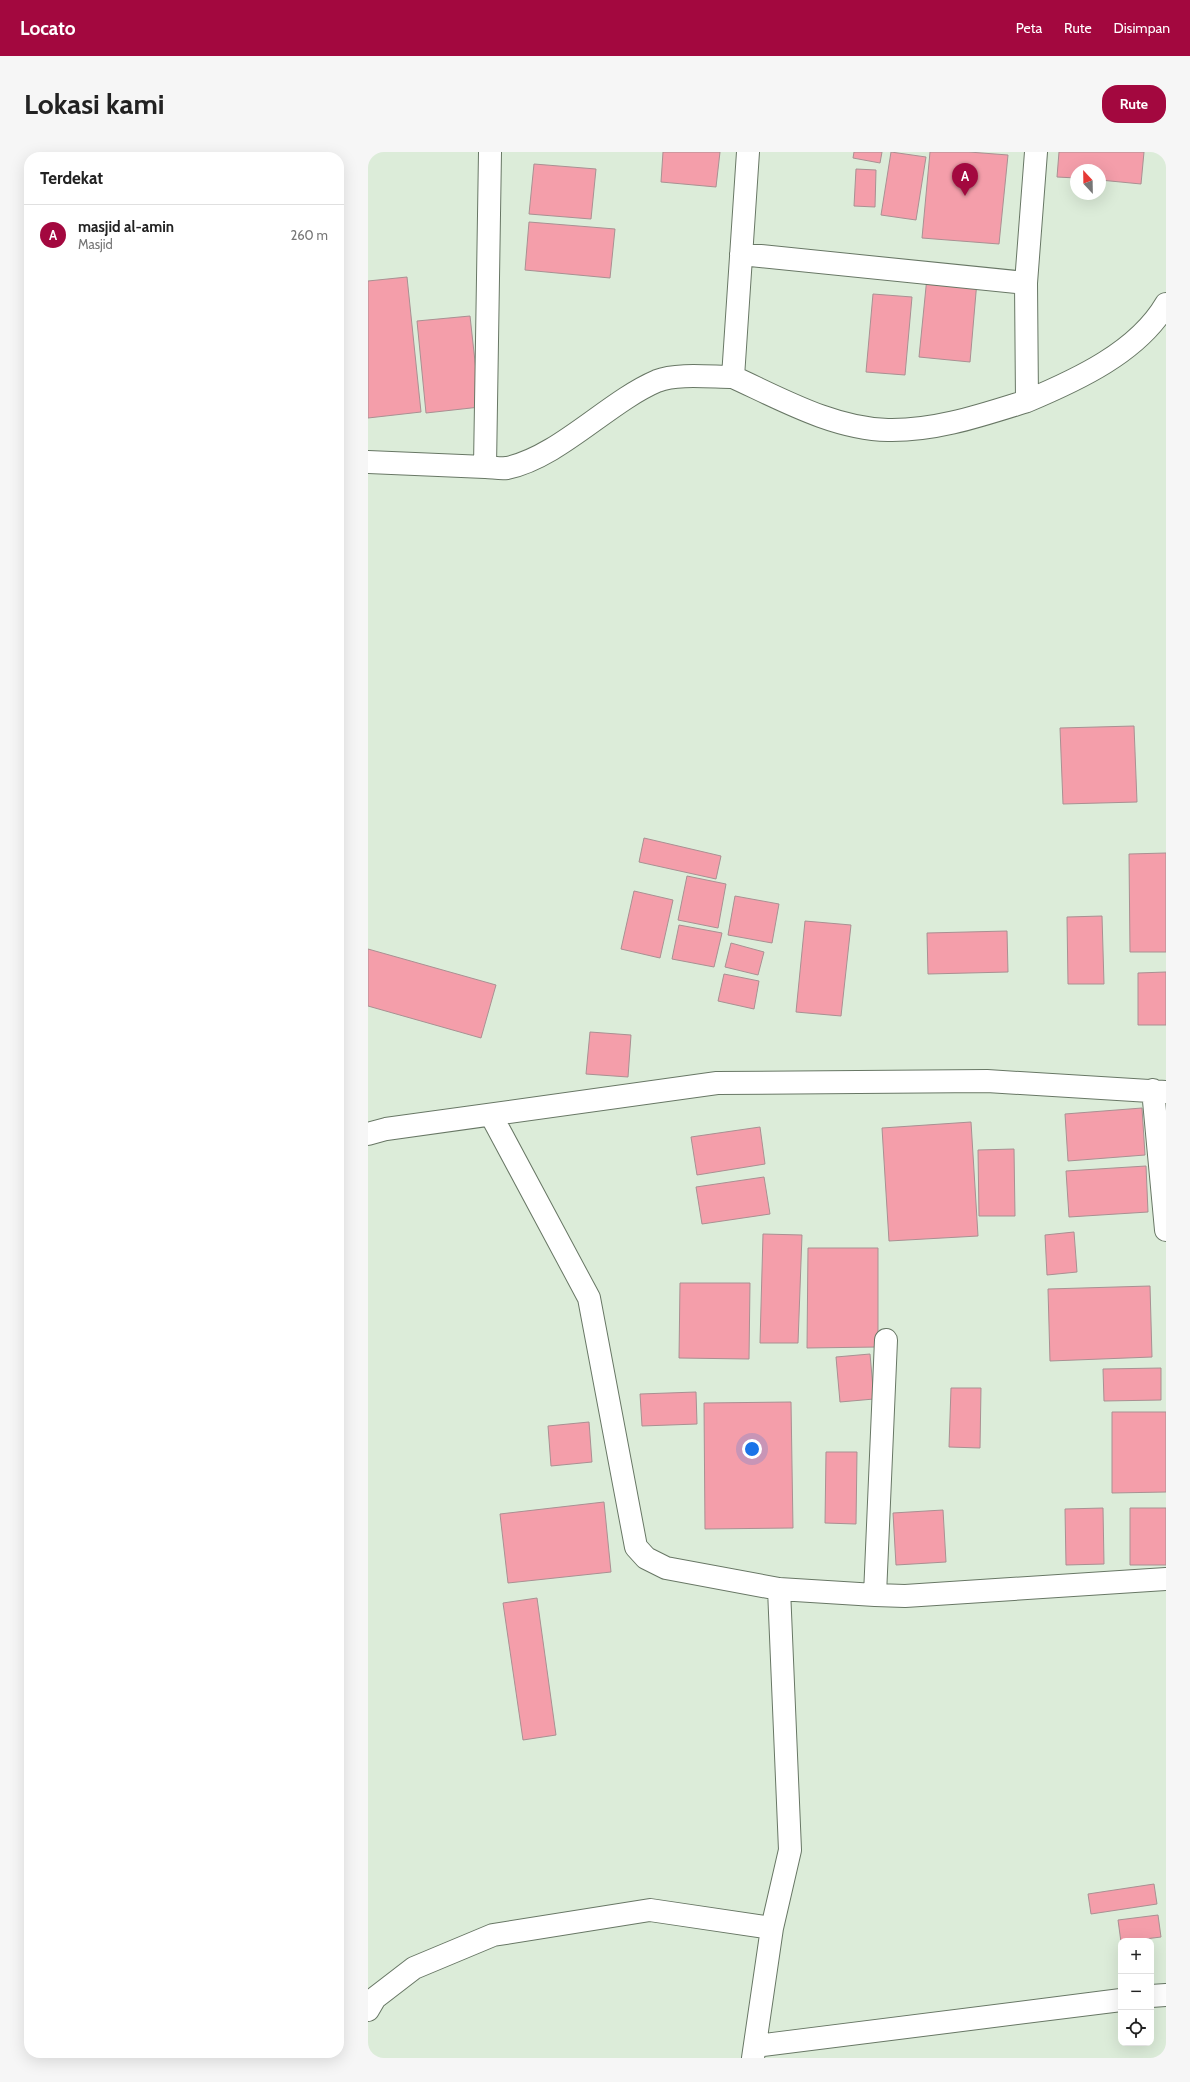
<!DOCTYPE html>
<html lang="id">
<head>
<meta charset="utf-8">
<style>
  body { margin:0; font-family:Cabin,sans-serif; background:#f6f6f6; color:#222 }
  .controls { position:absolute; right:12px; bottom:12px; display:grid; overflow:hidden; border-radius:8px; box-shadow:0 4px 16px #0002 }
  .controls button { width:36px; height:36px; display:grid; place-items:center; padding:0; border:0; border-bottom:1px solid #e0e0e0; background:#fff; color:#222; font:20px sans-serif }
  .compass { position:absolute; left:702px; top:12px; width:36px; height:36px; border-radius:50%; background:#fff; box-shadow:0 4px 16px #0002; rotate:338deg }
  .you { position:absolute; left:384px; top:1297px; width:14px; height:14px; margin:-10px; border:3px solid #fff; border-radius:50%; background:#1a73e8; box-shadow:0 0 0 6px #1a73e833 }
  .badge { display:grid; place-items:center; width:26px; height:26px; border-radius:50%; background:#a3083f; color:#fff; font-size:13px; font-weight:700 }
  .pin { position:absolute; translate:-50% -33px; filter:drop-shadow(0 1px 2px #0008) }
  .pin::after { content:''; position:absolute; top:21px; width:14px; height:12px; background:inherit; clip-path:polygon(0 0,100% 0,50% 100%) }
  .list { margin:0; padding:0; list-style:none }
  h2 { display:flex; justify-content:space-between; align-items:center; height:52px; margin:0; padding:0 16px; font-size:17px }
  h2 small { font-size:13px; font-weight:400; color:#767676 }
  .list li { display:grid; grid-template-columns:26px 1fr auto; gap:12px; align-items:center; box-sizing:border-box; height:60px; padding:0 16px; border-top:1px solid #e0e0e0 }
  .list b { display:block; font-size:15px; white-space:nowrap }
  .list p { margin:0; font-size:13px; white-space:nowrap; color:#767676 }
  .list em { font-size:13px; font-style:normal; color:#767676 }
  .icon { flex:none; width:22px; height:22px; fill:none; stroke:currentColor; stroke-width:2; stroke-linecap:round; stroke-linejoin:round }
  .map { position:relative; flex:none; width:798px; height:1906px; overflow:hidden; border-radius:16px }
  header { display:flex; align-items:center; gap:24px; box-sizing:border-box; height:56px; padding:0 20px; background:#a3083f; color:#fff }
  header strong { font-size:19px }
  nav { display:flex; gap:22px; margin-inline-start:auto; font-size:14px }
  .intro { display:flex; align-items:center; justify-content:space-between; box-sizing:border-box; height:96px; padding:0 24px }
  h1 { margin:0; font-size:28px }
  .button { padding:10px 18px; border-radius:16px; background:#a3083f; color:#fff; font-size:14px; font-weight:700 }
  main { display:flex; gap:24px; padding:0 24px }
  aside { flex:1; background:#fff; border-radius:16px; box-shadow:0 4px 16px #0002 }
  .map>svg:first-child { display:block }
</style>
</head>
<body>
<header>
<strong>Locato</strong>
<nav><a>Peta</a><a>Rute</a><a>Disimpan</a></nav>
</header>
<div class="intro"><h1>Lokasi kami</h1><a class="button">Rute</a></div>
<main>
<aside>
<h2>Terdekat<small></small></h2>
<ul class="list">
<li><span class="badge">A</span><div><b>masjid al-amin</b><p>Masjid</p></div><em>260 m</em></li>
</ul>
</aside>
<div class="map">
<svg width="798" height="1906" viewBox="0 0 798 1906">
  <rect width="100%" height="100%" fill="#dcecd9"/>
  <!-- building -->
  <path fill="#f49eaa" stroke="#a99092" d="M295,0H352L348,35L293,30Z
    M486,0H514L512,11L485,6Z
    M523,0L558,5L548,68L513,63Z
    M562,0H601L640,3L631,92L554,86Z
    M691,0H776L773,32L732,28V18H708V26L689,25Z
    M166,12L228,17L223,67L161,62Z
    M488,17L508,18L507,55L486,54Z
    M161,70L247,77L242,126L157,118Z
    M39,125L53,260L0,266V129Z
    M559,125L609,129L602,210L551,205Z
    M505,142L544,145L537,223L498,220Z
    M102,164L112,255L58,261L49,169Z
    M766,574L769,650L695,652L692,576Z
    M276,686L353,704L348,727L271,710Z
    M798,701V800H762L761,702Z
    M319,724L358,732L350,776L310,768Z
    M266,739L305,748L292,806L253,797Z
    M367,744L411,752L404,791L360,783Z
    M734,764L736,832H700L699,765Z
    M437,769L483,773L473,864L428,860Z
    M311,773L354,781L346,815L304,807Z
    M639,779L640,820L560,822L559,781Z
    M363,791L396,800L390,823L357,815Z
    M0,797L128,833L113,886L0,854Z
    M798,820V873H770V821Z
    M356,822L391,829L386,857L350,849Z
    M222,880L263,883L260,925L218,922Z
    M774,956L777,1003L700,1009L697,962Z
    M603,970L610,1084L521,1089L514,976Z
    M392,975L397,1012L329,1023L323,985Z
    M646,997L647,1064H611L610,998Z
    M778,1014L780,1060L701,1065L698,1019Z
    M396,1025L402,1062L334,1072L328,1035Z
    M706,1080L709,1120L679,1123L677,1083Z
    M395,1082L434,1083L430,1191H392Z
    M440,1096H510V1195L439,1196Z
    M312,1131H382L381,1207L311,1206Z
    M782,1134L784,1205L682,1209L680,1137Z
    M502,1202L506,1247L472,1250L468,1205Z
    M793,1216V1248L736,1249L735,1217Z
    M583,1236H613L612,1296L581,1295Z
    M328,1240L329,1272L274,1274L272,1242Z
    M423,1250L425,1376L337,1377L336,1251Z
    M744,1260H798V1340L744,1341Z
    M221,1270L224,1310L183,1314L180,1274Z
    M458,1300H489L488,1372L457,1371Z
    M236,1350L243,1420L140,1431L132,1362Z
    M735,1356L736,1412L698,1413L697,1357Z
    M762,1356H798V1413H762Z
    M575,1358L578,1410L528,1413L525,1361Z
    M169,1446L188,1583L155,1588L135,1451Z
    M786,1732L789,1752L723,1762L720,1742Z
    M790,1763L793,1785L753,1790L750,1768Z"/>
  <g fill="none" stroke-linecap="round" stroke-linejoin="round">
    <defs>
      <path id="minor" d="M122,0L117,315C124,315 132,317 139,316C191,305 240,250 289,229C309,221 343,225 365,225L380,0
        M373,102L658,131
        M365,225C413,247 466,277 520,278C568,279 614,263 659,249L658,131L668,0
        M659,249C709,228 770,200 798,152
        M0,310L117,315
        M785,938L798,1078
        M123,963L221,1146L268,1395L278,1406L298,1416L411,1437L507,1443L537,1444L798,1427
        M0,982L18,977L349,931L619,929L798,940
        M507,1443L518,1188
        M783,1844L798,1843
        M0,1858L7,1846L46,1816L125,1783L282,1758L404,1776
        M388,1894L753,1848
        M385,1906L404,1776L422,1698L411,1437"/>
    </defs>
    <!-- minor casing -->
    <use href="#minor" stroke="#687765" stroke-width="24"/>
    <!-- minor -->
    <use href="#minor" stroke="#fff" stroke-width="22"/>
  </g>
</svg>
<div class="controls">
<button>+</button>
<button>−</button>
<button><svg class="icon" aria-label="locate" viewBox="0 0 24 24"><circle cx="12" cy="12" r="6"/><path d="M12 2v4M12 18v4M2 12h4M18 12h4"/></svg></button>
</div>
<svg class="compass" viewBox="-18 -18 36 36"><path d="M0-13l5 13h-10z" fill="#e53935"/><path d="M0 13l5-13h-10z" fill="#767676"/></svg>
<div class="you"></div>
<div class="pin badge" style="left:597px;top:44px">A</div>
</div>
</main>
</body>
</html>
